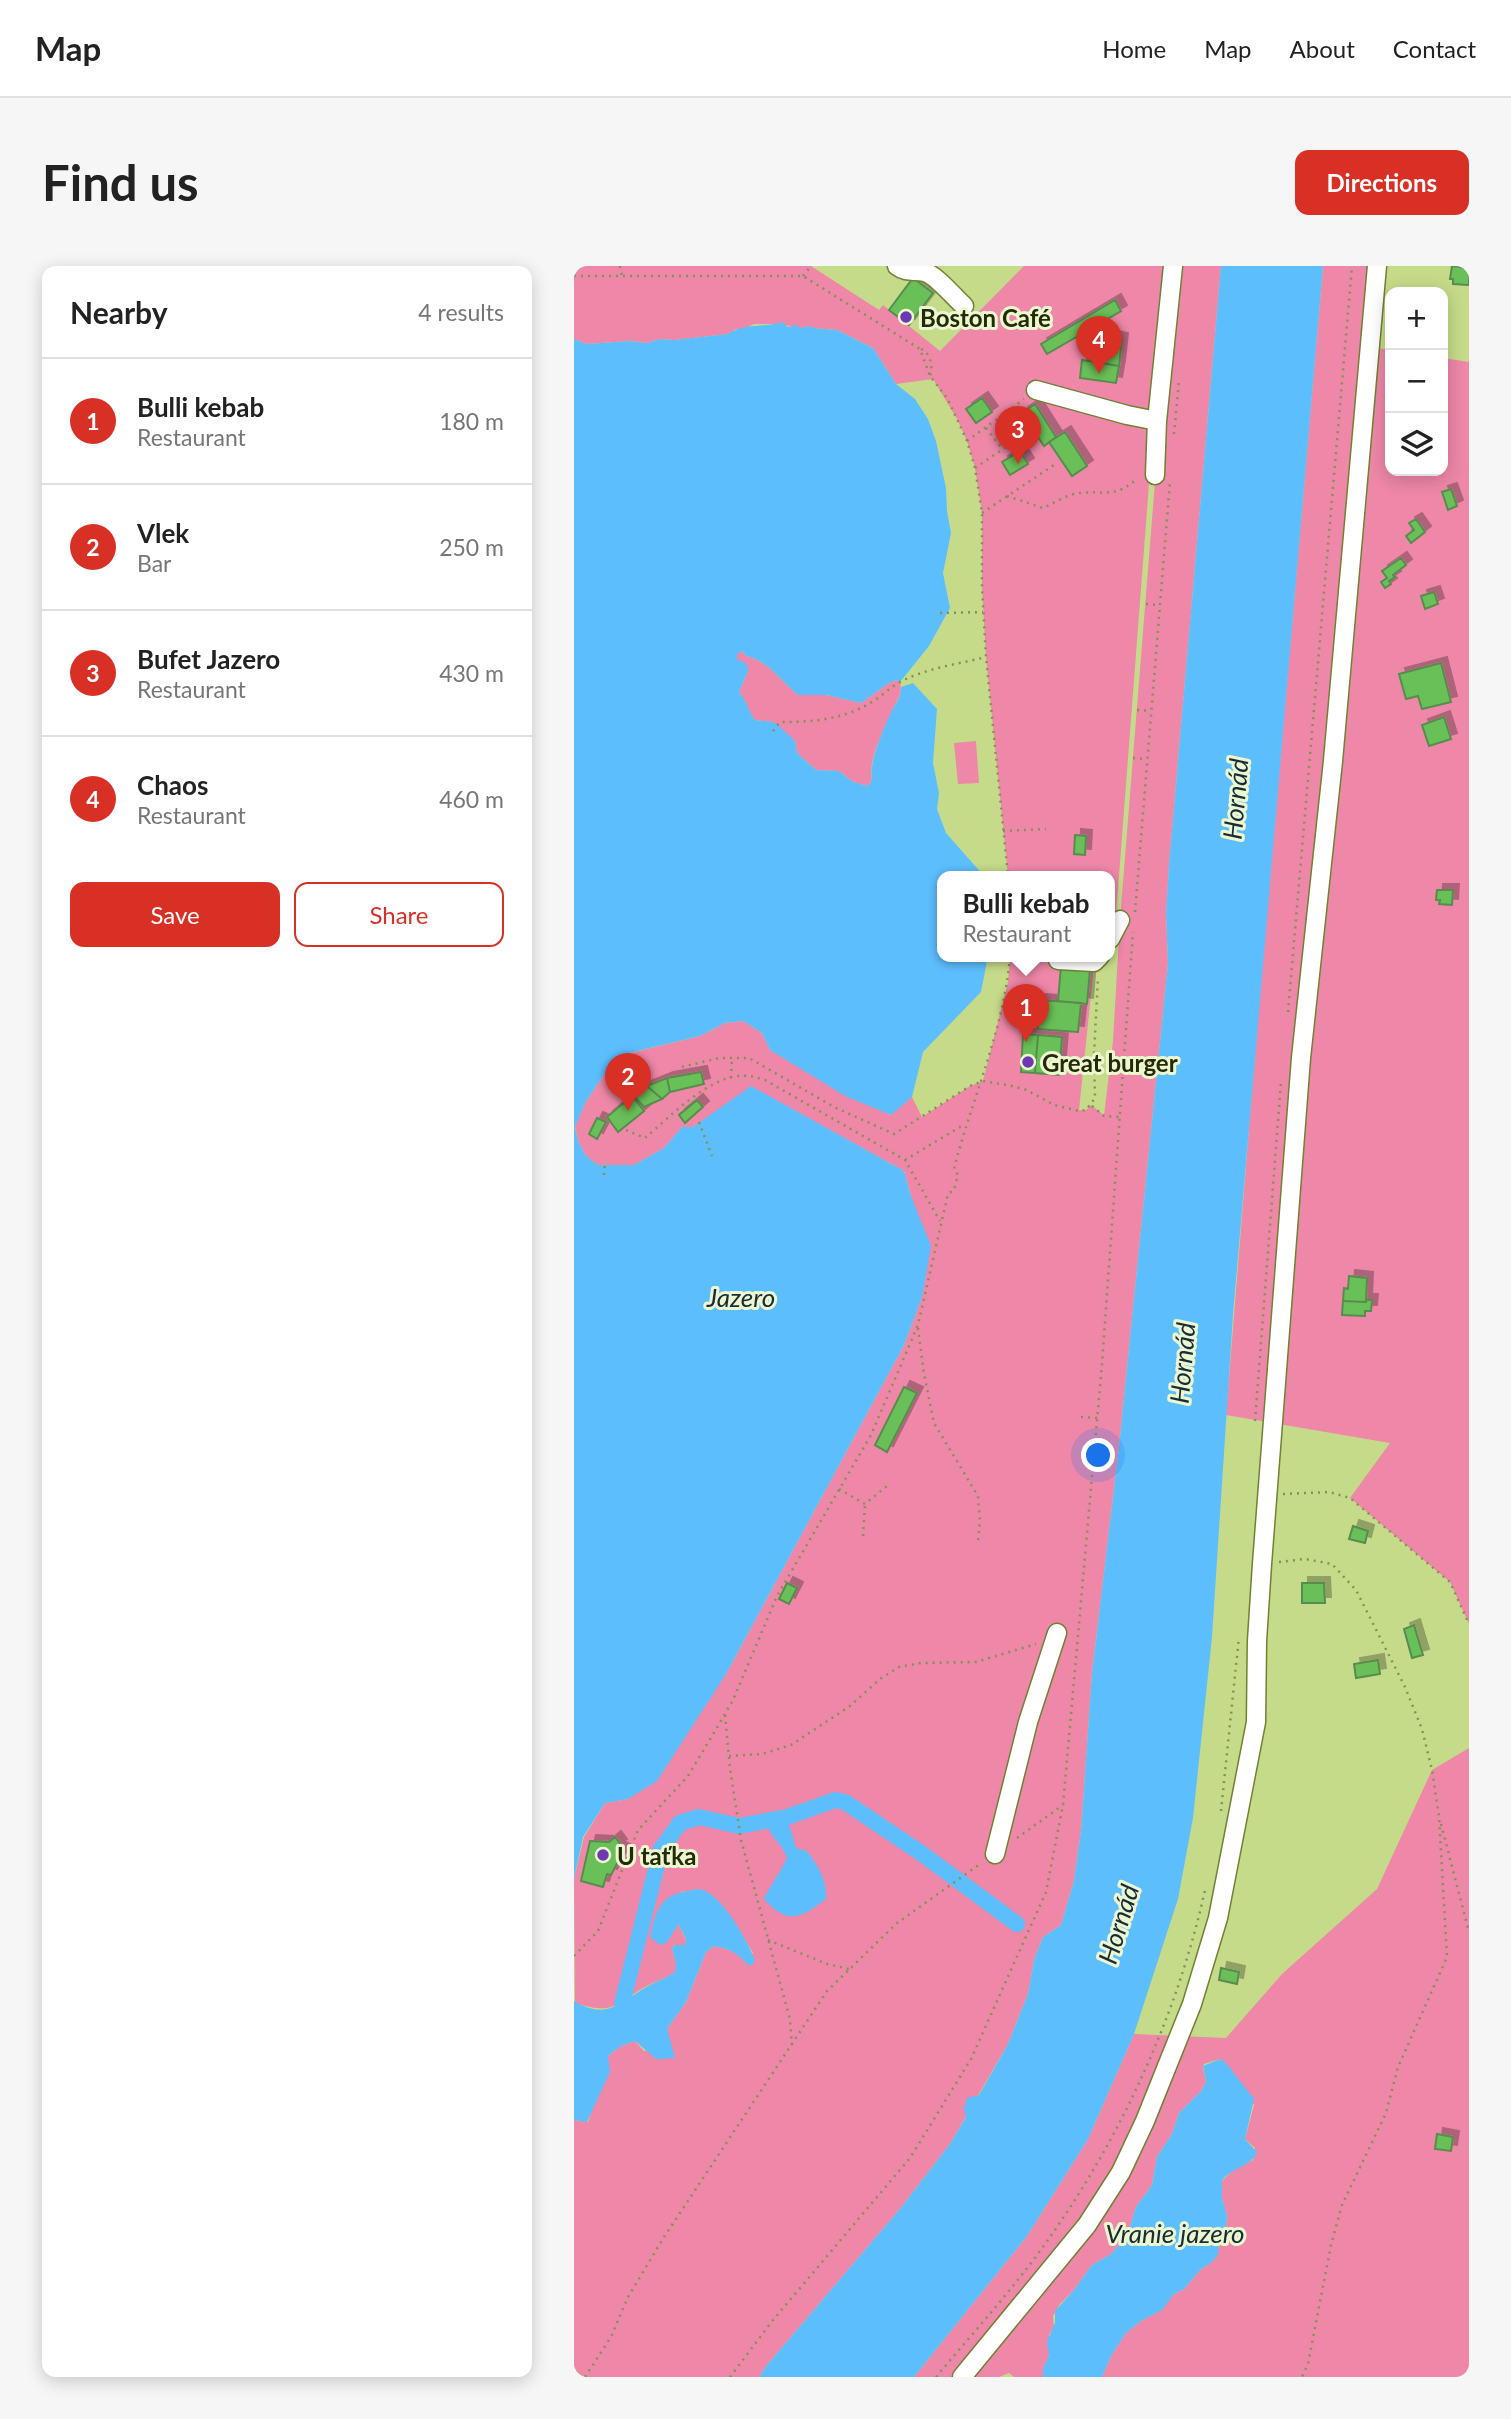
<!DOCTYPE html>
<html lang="en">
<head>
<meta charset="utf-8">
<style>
  body { margin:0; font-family:Lato,sans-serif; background:#f6f6f6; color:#222 }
  .controls { position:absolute; right:21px; top:21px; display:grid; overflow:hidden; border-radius:14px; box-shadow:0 4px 18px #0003 }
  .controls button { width:63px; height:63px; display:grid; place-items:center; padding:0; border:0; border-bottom:2px solid #e0e0e0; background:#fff; color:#222; font:35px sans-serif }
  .you { position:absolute; left:525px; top:1190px; width:24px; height:24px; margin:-18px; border:5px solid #fff; border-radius:50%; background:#1a73e8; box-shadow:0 0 0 10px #1a73e833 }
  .badge { display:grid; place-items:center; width:46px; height:46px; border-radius:50%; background:#d93025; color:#fff; font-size:23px; font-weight:700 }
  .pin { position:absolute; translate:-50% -58px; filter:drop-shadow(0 2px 4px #0008) }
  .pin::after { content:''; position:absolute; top:37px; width:24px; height:21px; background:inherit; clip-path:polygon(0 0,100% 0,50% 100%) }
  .popup { position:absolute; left:363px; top:605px; width:178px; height:91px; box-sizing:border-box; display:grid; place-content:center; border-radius:14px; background:#fff; filter:drop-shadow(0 2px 5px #0005); font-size:23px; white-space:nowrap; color:#767676 }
  .popup b { font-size:26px; color:#222 }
  .popup::after { content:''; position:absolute; left:50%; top:100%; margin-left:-14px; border:14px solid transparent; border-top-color:#fff }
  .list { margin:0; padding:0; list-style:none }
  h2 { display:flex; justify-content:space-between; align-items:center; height:91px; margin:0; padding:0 28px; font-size:30px }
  h2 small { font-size:23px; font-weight:400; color:#767676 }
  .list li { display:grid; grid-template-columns:46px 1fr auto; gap:21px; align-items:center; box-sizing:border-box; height:126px; padding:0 28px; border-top:2px solid #e0e0e0 }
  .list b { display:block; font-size:26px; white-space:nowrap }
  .list p { margin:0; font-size:23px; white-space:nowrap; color:#767676 }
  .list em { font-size:23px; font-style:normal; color:#767676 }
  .actions { display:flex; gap:14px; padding:21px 28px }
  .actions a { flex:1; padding:16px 0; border:2px solid #d93025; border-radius:14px; text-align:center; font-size:24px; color:#d93025 }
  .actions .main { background:#d93025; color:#fff }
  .icon { flex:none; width:38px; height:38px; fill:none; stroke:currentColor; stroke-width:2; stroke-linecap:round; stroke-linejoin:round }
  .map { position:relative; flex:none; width:895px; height:2111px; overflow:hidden; border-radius:14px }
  header { display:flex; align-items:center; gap:42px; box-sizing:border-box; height:98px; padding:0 35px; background:#fff; border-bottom:2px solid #e0e0e0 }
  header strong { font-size:33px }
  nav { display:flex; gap:38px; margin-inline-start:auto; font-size:24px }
  .intro { display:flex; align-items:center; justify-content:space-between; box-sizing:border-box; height:168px; padding:0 42px }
  h1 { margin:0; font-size:49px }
  .button { padding:18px 32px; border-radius:14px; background:#d93025; color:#fff; font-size:24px; font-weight:700 }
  main { display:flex; gap:42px; padding:0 42px }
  aside { flex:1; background:#fff; border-radius:14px; box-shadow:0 4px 18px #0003 }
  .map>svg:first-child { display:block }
</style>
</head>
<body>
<header>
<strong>Map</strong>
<nav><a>Home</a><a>Map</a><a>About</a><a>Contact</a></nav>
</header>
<div class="intro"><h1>Find us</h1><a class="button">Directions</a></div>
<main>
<aside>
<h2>Nearby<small>4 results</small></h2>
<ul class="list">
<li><span class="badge">1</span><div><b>Bulli kebab</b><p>Restaurant</p></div><em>180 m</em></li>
<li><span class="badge">2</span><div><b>Vlek</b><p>Bar</p></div><em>250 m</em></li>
<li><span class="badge">3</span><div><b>Bufet Jazero</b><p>Restaurant</p></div><em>430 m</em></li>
<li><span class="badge">4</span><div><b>Chaos</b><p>Restaurant</p></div><em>460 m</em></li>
</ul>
<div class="actions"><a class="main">Save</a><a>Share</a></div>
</aside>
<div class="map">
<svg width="895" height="2111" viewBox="0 0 895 2111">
  <defs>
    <filter id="shadow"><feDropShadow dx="6" dy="-6" stdDeviation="0" flood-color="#0004"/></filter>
  </defs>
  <rect width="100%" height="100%" fill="#c6db89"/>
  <!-- green -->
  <path fill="#ee87a8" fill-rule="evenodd" d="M0,0H237L305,44L309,39L366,85L450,0H647L595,599L592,647L594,697L545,1181L518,1407L507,1565L500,1615L487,1659L469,1671L460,1694L454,1728L434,1778L376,1878L325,1944L193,2099L185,2111H0V1854L14,1856L34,1790L47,1780L61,1775L70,1785L95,1779L93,1763L112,1736L132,1686L140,1680C153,1683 164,1685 171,1696L179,1687L163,1661L126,1623L107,1626L95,1675L99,1663L105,1659L112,1674L111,1679H101L98,1682L102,1698V1706C93,1712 85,1714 77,1718C42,1735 44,1751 1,1737L0,1613L10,1571L31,1537L54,1533L152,1408L330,1079L348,1031L337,930L330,905L178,821L119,861H108L90,882L60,899H24L12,890L4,875L1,860L11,837L27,813L40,797L56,787L126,770L151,757L169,755L188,767L196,784L316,849L338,831L348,851L396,820L409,815L434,716L436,690H521L505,844H512L517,839L530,849L539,775L546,654L581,216L576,205L542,649L536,659V610H434L412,391L408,321V247L401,202L393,175L383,153L359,113L322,118L299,82L263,64L239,62L236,60L226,62L204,58H180L170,63H162L155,68L100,74L86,73L73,77L56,75L12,78L0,73ZM461,138L482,171L491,166L513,200L498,210L475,176L470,179L448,147Z
    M749,0H803L797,81L816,84V205H869V92L895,96V1358L876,1316L776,1232L816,1177L652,1149L681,787Z
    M168,385L172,390C192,393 208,416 224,429H252L287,437L315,417L323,414L326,416C329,430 322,435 317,447C310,463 293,497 298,514L294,520L279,516L265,505L242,504L223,487L221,475L199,456L181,454C174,445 173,436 165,426L174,405L163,393V388Z
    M402,475L405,517L384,518L380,477Z
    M895,1482V2111H528L537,2090L552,2067L567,2055L587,2044L600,2028L610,2023L627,2003L637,1997L646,1979L645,1972L647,1966L652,1959L653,1950L648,1932V1915L659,1904L679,1894L681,1882L671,1873L680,1839L646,1793L630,1798L629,1802L632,1816L627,1825L605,1847L598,1868L583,1891L578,1919L562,1941L553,1970L537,1988L518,1999L500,2024L486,2038L479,2050L480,2061L475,2069V2089L469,2103V2111H440L435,2107L425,2111H340L453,1970L514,1873L560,1768L652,1772L708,1708L803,1623L858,1504Z"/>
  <!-- water -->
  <path fill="#5dbefe" d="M647,0H749L659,1049L638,1371L619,1552L604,1633L560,1768L514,1873L453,1970L340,2111H185L193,2099L325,1944L376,1878L392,1851L390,1843L393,1832L405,1829L434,1778L454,1728L460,1694L469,1671L487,1659L500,1615L507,1565L518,1407L545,1181L594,697L592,647L595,599Z
    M208,56L214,61L223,59L226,62L236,60L239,62L263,64L299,82L322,118L341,133L354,153L362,175L372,222L373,245L377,267L369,307L376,342L355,380L326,416L323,414L315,417L287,437L252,429H224C208,416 192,393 172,390L168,385L163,388V393L173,398L174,405L165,426C174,436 174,445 181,454L199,456L204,459L221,475L223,487L242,504L265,505L279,516L294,520L298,514C294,497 310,462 317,446C322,437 327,432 327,421L339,417L363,443L359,497L365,527L363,543L372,567L410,610H368V690H414L407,726L349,786L338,831L317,849L271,830L196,784L188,767L169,755L151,757L126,770L55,787L40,797L27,813L11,837L1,861L4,875L12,890L24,899H60L90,882L108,861H119L177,820L330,905L337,930L357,980L348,1031L330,1079L152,1408L83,1515L54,1533L31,1537L9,1571L0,1613V73L12,78L56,75L73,77L86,73L100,74L154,68C171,56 193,62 208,56Z
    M213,1551L222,1582L233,1585C244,1600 253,1614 252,1633C226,1653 213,1659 190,1633C197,1617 207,1607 213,1591C207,1577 196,1570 192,1557L201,1552Z
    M126,1623C147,1627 173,1674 181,1694L178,1699H174C162,1686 158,1684 140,1680L132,1686L112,1736L93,1763L101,1792L82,1793L61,1775L47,1780L34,1790L36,1806L13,1856L0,1854V1735C36,1756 47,1734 76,1719C85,1714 93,1712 101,1706L102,1698L98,1682L101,1679H111L112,1673L105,1659C97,1665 98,1677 86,1679L76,1671C83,1637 89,1627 126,1623Z
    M646,1793L652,1797L680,1833L671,1873L683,1886C678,1901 657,1901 648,1915V1932L653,1950L652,1959L645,1972L644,1989L637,1997L627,2003L610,2023L600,2028L588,2044L567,2055L552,2067L537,2090L528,2111H469V2103L475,2089L473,2075L481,2057V2045L500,2024L518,1999L537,1988L553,1970L562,1941L578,1919L583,1891L598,1868L605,1847L627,1825L632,1816L629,1800Z"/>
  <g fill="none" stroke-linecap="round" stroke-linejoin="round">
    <!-- canal -->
    <path stroke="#5dbefe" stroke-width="16" d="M48,1738L87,1583L106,1557L125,1551L165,1560L213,1551L261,1534L271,1536L347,1587L443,1658"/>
  </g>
  <!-- building -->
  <path fill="#6bc059" stroke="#588c4d" stroke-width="2" filter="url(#shadow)" d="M878,0L895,2V19L879,18V13H876Z
    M339,12L359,27L335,59L315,44Z
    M541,34L547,45L473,88L467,78Z
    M532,70L548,73L545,100L528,97Z
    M508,94L545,100L542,117L506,112Z
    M408,132L418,146L402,157L392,143Z
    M461,138L482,171L470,180L448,147Z
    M491,166L513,200L498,210L475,176Z
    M446,185L454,198L436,209L428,196Z
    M877,223L883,240L874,244L868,226Z
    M842,253L851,266L837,277L832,270L840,264L835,257Z
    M827,292L832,299L819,309L821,311L815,315L817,318L811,322L807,316L813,312L808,305Z
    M860,326L864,338L851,343L847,330Z
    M867,397L877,436L848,443L844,430L832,433L825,408Z
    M870,451L877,473L855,480L848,459Z
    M501,569L512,570L511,589L500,588Z
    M863,624H879L878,639L865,638L866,634H862Z
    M487,700L516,703L513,738L484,735Z
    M466,734L507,737L504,766L464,763Z
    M449,768L464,769L461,807L447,806Z
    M464,769L488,771L485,809L461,807Z
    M127,806L130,818L96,826L93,812Z
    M93,812L96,826L88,833L73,820Z
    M73,820L88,833L70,841L60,830Z
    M58,830L70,845L44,866L33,851Z
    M123,834L129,841L111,857L105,849Z
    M23,852L32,856L23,873L15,868Z
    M775,1010L793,1012L792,1036L769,1035L770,1022L774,1023Z
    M792,1034H798L797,1045H791V1050L768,1049L769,1035L792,1036Z
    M330,1121L343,1127L313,1186L301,1179Z
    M779,1260L794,1265L791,1277L775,1273Z
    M213,1317L223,1322L215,1338L205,1333Z
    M728,1317H750L751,1337H728Z
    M840,1359L849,1389L838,1392L830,1363Z
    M804,1394L806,1408L782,1412L780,1398Z
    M41,1571L47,1579L44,1581L50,1584L37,1609L33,1608L29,1621L7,1615L16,1575L35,1576Z
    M647,1702L665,1706L663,1718L645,1714Z
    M863,1868L879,1871L877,1885L861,1883Z"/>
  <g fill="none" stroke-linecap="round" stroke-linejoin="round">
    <defs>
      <path id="minor" d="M323,0C334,8 340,3 351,6C362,9 381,32 390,40
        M462,124L553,149L583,155
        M581,209L583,155L599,0
        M536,673L546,654
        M484,694L520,696L526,690
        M421,1588L454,1456L483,1367
        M388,2111L513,1959L547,1906L571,1855L618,1738L644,1652L682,1456L683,1375L688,1298L727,792L759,495L803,0"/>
    </defs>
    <!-- minor casing -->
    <use href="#minor" stroke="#708231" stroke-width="21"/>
    <!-- path -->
    <path stroke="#839254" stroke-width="2.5" stroke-dasharray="2 5" stroke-linecap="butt" d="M46,0L48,10
      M0,10H229L346,83L356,110L373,132L383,153L393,175L401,202L408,247V321L412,391L434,610
      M229,10L237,0
      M347,83C357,88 359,99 356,110
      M412,162L429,184
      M600,168L605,115
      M393,175L450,133
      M401,202L454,166
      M433,230L469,242C480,237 494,228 506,227C534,224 540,233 564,212
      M408,247L480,199
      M572,338L586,339
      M366,347L409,346
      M563,444L577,445
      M199,465L206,456C237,456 268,454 296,437C307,431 316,421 328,415C354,402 384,398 412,391
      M559,492L573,493
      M429,565L472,563
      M561,646L596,216
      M714,746L778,0
      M108,801L145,792H175L260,841L320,868L396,820L409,815L438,820L453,824L480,839L505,845L512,844L521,832L520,789L524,711
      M157,812L158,791
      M518,840L530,850L545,851
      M125,856L138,890
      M52,864L71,872C96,851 139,805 175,810C180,810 186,813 191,814L331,894L366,955
      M331,894L391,858
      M30,909L31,896
      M344,1062L350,1108L360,1157L404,1230L406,1255L404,1276
      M507,1151L523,1152
      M681,1155L707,816
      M265,1223L291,1238L314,1219
      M709,1228L755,1226L776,1232L876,1316L895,1358
      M289,1270L291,1238
      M705,1296L731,1293L758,1298L782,1324L831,1421L848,1463L858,1504L865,1550L873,1691L824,1801L812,1847L768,1939L757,1979L734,2098L728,2111
      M151,1449L156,1502L167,1574L216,1753L218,1781
      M155,1490L188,1488L217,1479L276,1440L306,1413L325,1401L347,1397L402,1396L462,1378
      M647,1545L665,1371
      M867,1558L895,1666
      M443,1572L489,1539
      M194,1674L253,1698L275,1703
      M0,1690L24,1665L64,1564L114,1510L144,1460L159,1434L203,1330L297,1169L344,1059L374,928L380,924L384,909L380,903C398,832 430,764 436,690
      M11,2111L37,2071L54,2031L90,1971L253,1725L323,1657L406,1598
      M156,2111L199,2054L336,1892L397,1793L472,1626L489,1539L528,1098L559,666
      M362,2111C404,2061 449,2012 485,1958C553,1858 605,1742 631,1624
      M894,2111L895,2109"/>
    <!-- minor -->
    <use href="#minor" stroke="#fff" stroke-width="18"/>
  </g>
  <!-- markers -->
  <g fill="#6e39b0" stroke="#ecf7cf" stroke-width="2.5">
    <circle cx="332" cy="51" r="7"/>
    <circle cx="454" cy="796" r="7"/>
    <circle cx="29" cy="1589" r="7"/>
  </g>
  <g text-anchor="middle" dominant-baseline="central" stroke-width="6" stroke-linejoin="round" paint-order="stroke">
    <!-- poi labels -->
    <g font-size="24" font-weight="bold" fill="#232a08" stroke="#ecf7cf" text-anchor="start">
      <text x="346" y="51">Boston Café</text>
      <text x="468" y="796">Great burger</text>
      <text x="43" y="1589">U taťka</text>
    </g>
    <!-- water labels -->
    <g font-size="26" font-style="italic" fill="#172c3a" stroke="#ecf7cf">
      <text transform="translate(661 533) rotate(-85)">Hornád</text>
      <text x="167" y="1031">Jazero</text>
      <text transform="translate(608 1097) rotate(-85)">Hornád</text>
      <text transform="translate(544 1658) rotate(-73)">Hornád</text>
      <text x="601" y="1967">Vranie jazero</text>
    </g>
  </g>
</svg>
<div class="controls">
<button>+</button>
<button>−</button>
<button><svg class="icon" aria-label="layers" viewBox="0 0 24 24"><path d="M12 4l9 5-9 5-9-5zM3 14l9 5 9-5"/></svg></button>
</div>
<div class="you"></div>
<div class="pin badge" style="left:452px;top:776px">1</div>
<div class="popup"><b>Bulli kebab</b>Restaurant</div>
<div class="pin badge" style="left:54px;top:845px">2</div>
<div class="pin badge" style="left:444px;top:198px">3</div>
<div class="pin badge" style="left:525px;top:108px">4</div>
</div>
</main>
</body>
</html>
